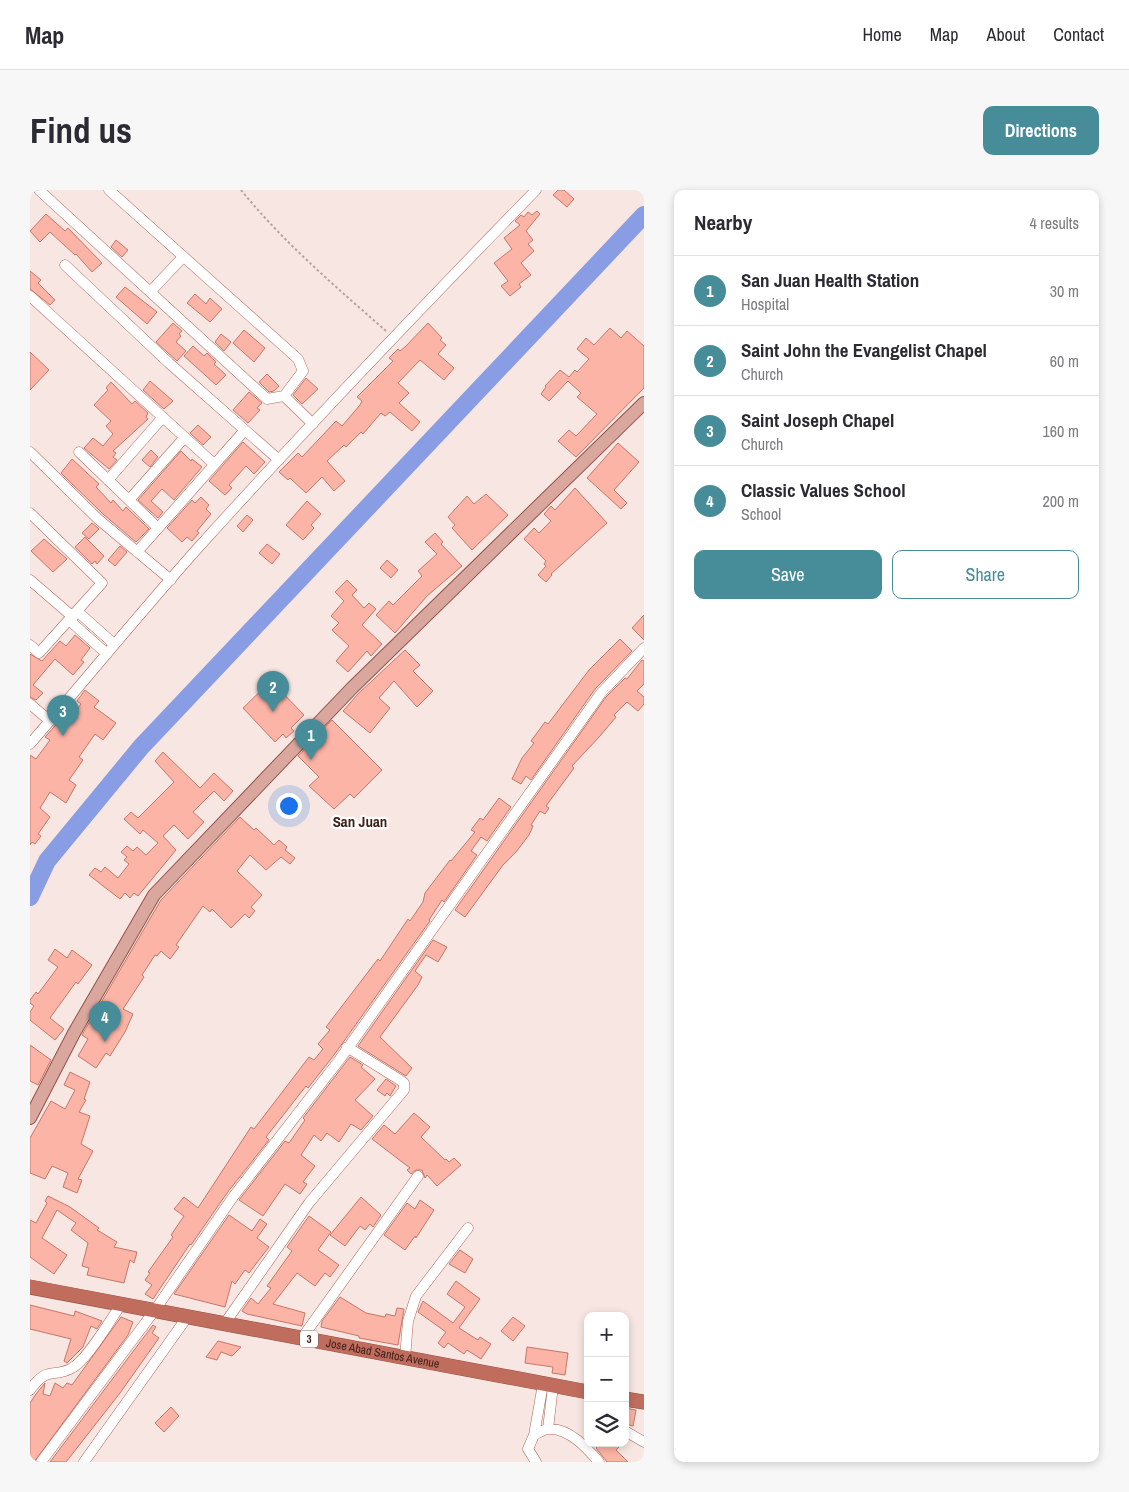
<!DOCTYPE html>
<html lang="en">
<head>
<meta charset="utf-8">
<style>
  body { margin:0; font-family:"Archivo Narrow",sans-serif; background:#f7f7f7; color:#2b2b33 }
  .controls { position:absolute; right:15px; bottom:15px; display:grid; overflow:hidden; border-radius:10px; box-shadow:0 2px 8px #0003 }
  .controls button { width:45px; height:45px; display:grid; place-items:center; padding:0; border:0; border-bottom:1px solid #e1e1e2; background:#fff; color:#2b2b33; font:25px sans-serif }
  .you { position:absolute; left:258px; top:615px; width:18px; height:18px; margin:-12px; border:4px solid #fff; border-radius:50%; background:#1a73e8; box-shadow:0 0 0 8px #1a73e833 }
  .badge { display:grid; place-items:center; width:32px; height:32px; border-radius:50%; background:#478c99; color:#fff; font-size:16px; font-weight:700 }
  .pin { position:absolute; translate:-50% -41px; filter:drop-shadow(0 1px 2px #0008) }
  .pin::after { content:''; position:absolute; top:26px; width:18px; height:15px; background:inherit; clip-path:polygon(0 0,100% 0,50% 100%) }
  .list { margin:0; padding:0; list-style:none }
  h2 { display:flex; justify-content:space-between; align-items:center; height:65px; margin:0; padding:0 20px; font-size:21px }
  h2 small { font-size:16px; font-weight:400; color:#7c7c81 }
  .list li { display:grid; grid-template-columns:32px 1fr auto; gap:15px; align-items:center; box-sizing:border-box; height:70px; padding:0 20px; border-top:1px solid #e1e1e2 }
  .list b { display:block; font-size:19px; white-space:nowrap }
  .list p { margin:0; font-size:16px; white-space:nowrap; color:#7c7c81 }
  .list em { font-size:16px; font-style:normal; color:#7c7c81 }
  .actions { display:flex; gap:10px; padding:15px 20px }
  .actions a { flex:1; padding:11px 0; border:1px solid #478c99; border-radius:10px; text-align:center; font-size:18px; color:#478c99 }
  .actions .main { background:#478c99; color:#fff }
  .icon { flex:none; width:28px; height:28px; fill:none; stroke:currentColor; stroke-width:2; stroke-linecap:round; stroke-linejoin:round }
  .map { position:relative; flex:none; width:614px; height:1272px; overflow:hidden; border-radius:10px }
  header { display:flex; align-items:center; gap:30px; box-sizing:border-box; height:70px; padding:0 25px; background:#fff; border-bottom:1px solid #e1e1e2 }
  header strong { font-size:24px }
  nav { display:flex; gap:28px; margin-inline-start:auto; font-size:18px }
  .intro { display:flex; align-items:center; justify-content:space-between; box-sizing:border-box; height:120px; padding:0 30px }
  h1 { margin:0; font-size:35px }
  .button { padding:12px 22px; border-radius:10px; background:#478c99; color:#fff; font-size:18px; font-weight:700 }
  main { display:flex; gap:30px; padding:0 30px }
  aside { flex:1; background:#fff; border-radius:10px; box-shadow:0 2px 8px #0003 }
  .map>svg:first-child { display:block }
</style>
</head>
<body>
<header>
<strong>Map</strong>
<nav><a>Home</a><a>Map</a><a>About</a><a>Contact</a></nav>
</header>
<div class="intro"><h1>Find us</h1><a class="button">Directions</a></div>
<main>
<div class="map">
<svg width="614" height="1272" viewBox="0 0 614 1272">
  <rect width="100%" height="100%" fill="#f8e6e2"/>
  <g fill="none" stroke-linecap="round" stroke-linejoin="round">
    <!-- river -->
    <path stroke="#899de5" stroke-width="18" d="M0,707L17,671L111,557L614,25"/>
  </g>
  <!-- building -->
  <path fill="#fbb4a6" stroke="#c47768" d="M528,0H534L544,9L537,17L523,5Z
    M507,21L510,24L496,41L503,50L498,54L504,61L491,73L501,85L489,94L491,97L480,106L471,96L478,91L464,73L482,59L474,48L490,35L485,31L491,25L494,27L498,22L502,25Z
    M16,24L35,41L38,38L72,73L62,82L46,64L45,65L20,42L10,52L0,41Z
    M86,50L98,60L92,67L81,57Z
    M0,81L11,90L8,93L25,110L20,115L0,99Z
    M95,97L127,122L117,134L86,107Z
    M165,104L176,114L180,108L192,119L180,132L157,113Z
    M143,133L152,141L149,144L151,146L146,152L156,161L147,171L126,152Z
    M398,133L412,148L410,150L416,155L408,164L424,178L414,190L390,170L368,193L379,203L369,213L390,232L382,241L360,222L355,226L351,223L333,244L331,242L316,257L314,255L297,271L315,291L304,301L292,287L276,303L260,288L258,290L249,282L268,263L272,267L306,231L312,236L330,215L332,211L327,207L363,171L359,168L368,159L370,161L375,157Z
    M580,138L591,148L597,141L614,156V198L546,267L528,251L539,240L546,246L567,224L547,207L551,203L538,191L519,211L511,204L516,197L515,196L530,180L539,187L545,180L547,182L559,169L547,159L556,148L564,155Z
    M214,140L235,158L224,172L203,153Z
    M191,144L201,152L194,161L185,152Z
    M163,156L174,166L177,163L186,172L184,174L196,185L186,195L154,166Z
    M0,162L19,180L0,200Z
    M237,184L249,196L244,201L239,202L229,192Z
    M276,188L288,199L272,214L263,205Z
    M120,191L143,211L134,219L113,200Z
    M81,192L102,214L105,211L118,223L116,227L118,229L83,261L86,263L83,267L87,270L79,279L54,258L63,248L73,256L83,244L76,236L81,231L64,215L78,200L76,198Z
    M219,202L232,213L227,218L230,220L218,233L203,220Z
    M168,235L181,247L173,255L160,243Z
    M213,252L235,272L224,284L216,276L199,295L202,298L195,305L179,291Z
    M588,253L609,272L584,300L597,313L591,319L557,288Z
    M121,260L128,267L120,277L112,270Z
    M151,261L161,271L162,269L172,277L144,310L132,299L121,311L133,322L128,328L108,310Z
    M42,269L69,294L66,297L81,313L83,310L93,321L96,317L119,339L106,352L73,324L31,283Z
    M545,298L577,333L521,384L522,385L516,392L508,385L516,376L514,374L516,371L494,349L504,338L509,343L521,331L514,324L521,316L525,320Z
    M456,304L478,325L442,360L422,338L425,335L418,327L437,306L444,314Z
    M171,307L179,315L176,319L181,324L167,341L169,343L162,351L157,347L152,352L137,338L162,310L165,313Z
    M277,311L291,324L281,335L284,338L273,350L256,335Z
    M217,325L223,330L213,342L207,336Z
    M62,333L69,339L59,349L52,343Z
    M405,343L413,352L411,354L432,376L397,406L365,443L346,425L359,411L363,415L392,386L388,381L407,364L395,352Z
    M55,347L74,366L67,374L65,371L62,374L45,357Z
    M14,349L37,369L23,382L1,361Z
    M237,354L250,364L242,374L229,363Z
    M90,356L97,362L85,376L78,370Z
    M357,370L368,380L361,388L350,378Z
    M317,390L327,400L322,405L334,418L339,413L346,419L332,435L352,454L341,466L337,461L318,482L306,471L319,456L302,440L309,433L301,426L314,411L305,402Z
    M614,425V450L602,438Z
    M45,445L60,458L51,470L54,472L43,485L25,469L3,495L13,503L6,510L0,507V464L12,471L30,451L36,456Z
    M590,449L602,461L565,499L501,590L496,586L491,594L482,589L492,568L504,553L501,551L515,532L518,534L559,480Z
    M375,460L390,475L383,481L403,501L387,517L364,491L349,508L360,518L340,543L313,521L328,504Z
    M612,470L614,471V494L607,501L614,507V514L608,521L597,512L584,525L586,527L570,546L542,576L544,578L516,616L519,618L515,624L510,621L501,635L503,636L499,645L486,662L473,675L435,727L425,720L576,507L595,488L597,489Z
    M241,491L274,525L261,538L264,541L256,548L253,544L245,552L213,518Z
    M55,500L69,511L64,517L86,533L73,550L65,544L49,567L53,570L39,590L46,595L36,613L20,602L10,618L20,627L8,644L11,646L5,654L2,652L0,655V565L6,569L20,550L15,547L30,530L33,532L39,525L41,527L51,514L47,511Z
    M302,530L352,580L324,608L320,604L304,619L279,596L289,587L268,566Z
    M133,562L170,598L184,583L203,601L194,611L184,601L163,622L174,632L158,649L144,635L133,646L146,660L108,706L104,703L100,708L95,703L90,709L59,685L65,678L71,682L75,677L88,688L99,674L94,670L97,667L91,662L97,656L103,661L107,657L116,665L128,653L113,640L110,644L94,629L101,622L108,628L144,592L125,571Z
    M469,608L481,617L457,651L451,647L441,661L447,665L414,712L412,710L399,730L400,731L304,865L278,898L276,896L236,947L239,950L197,1003L161,1055L160,1054L123,1109L115,1104L122,1095L115,1090L120,1083L118,1082L143,1047L141,1045L154,1026L144,1019L154,1007L168,1018L221,937L224,939L279,867L284,870L293,859L288,854L300,840L296,837L348,769L350,771L378,729L380,731L393,712L395,703L420,670L421,671L445,642L441,640L450,628L453,630Z
    M210,627L224,640L226,638L244,655L249,650L257,657L255,660L265,668L260,674L251,667L236,680L220,665L207,681L232,705L221,717L225,721L219,728L215,724L201,738L182,719L180,722L173,716L146,755L149,757L140,769L131,761L127,766L125,765L112,785L114,787L93,819L103,824L95,842L80,866L76,863L66,878L48,866L58,849L52,845L131,710Z
    M403,750L417,757L408,772L396,765L385,781L392,787L388,795L350,847L382,878L376,886L328,856Z
    M25,759L37,768L42,760L62,775L48,794L46,792L20,828L34,839L25,850L0,830V822L4,816L0,813V810L6,802L8,804L28,777L18,770Z
    M0,855L21,870L8,895L0,891Z
    M320,867L333,875L331,877L345,889L325,910L343,926L331,940L321,934L309,952L297,943L291,951L284,945L271,965L285,976L273,992L277,994L270,1004L255,994L233,1026L209,1010L255,951L259,953L275,930L273,928Z
    M40,882L60,892L54,909L56,910L49,922L60,926L51,954L63,961L48,989L52,990L47,1003L33,997L38,983L22,976L15,989L0,983V948L21,911L35,919L45,900L34,895Z
    M356,889L366,896L360,906L357,903L355,906L347,900Z
    M384,923L400,937L391,947L415,970L416,969L419,972L424,968L431,975L407,996L397,985L395,988L392,980H386L381,984L377,980L380,978L342,949L354,935L365,944Z
    M18,1006L40,1017L69,1038L67,1040L87,1052L84,1057L107,1062L104,1073L100,1070L94,1093L57,1085L59,1078L52,1076L58,1053L41,1040L46,1033L27,1020L12,1048L37,1065L24,1084L0,1067V1030L6,1033L17,1013L15,1011Z
    M331,1007L351,1025L343,1037L340,1034L335,1040L330,1036L315,1056L300,1045Z
    M390,1010L404,1020L386,1048L385,1046L375,1060L354,1045L377,1013L385,1019Z
    M199,1025L222,1041L230,1029L237,1034L227,1048L239,1057L219,1083L215,1080L205,1094L202,1091L195,1117L144,1104Z
    M279,1026L301,1042L288,1060L309,1075L300,1087L295,1083L285,1096L267,1083L243,1114L275,1123L272,1136L217,1124L212,1121L221,1108L228,1114L241,1098L237,1096L262,1061L257,1057Z
    M430,1060L443,1069L435,1083L419,1074Z
    M426,1091L450,1109L429,1138L448,1150L450,1147L461,1154L451,1169L437,1160L434,1164L418,1153L414,1158L408,1153L416,1142L388,1122L393,1111L423,1133L435,1117L417,1104Z
    M310,1107L336,1123L355,1127L356,1124L365,1126L367,1118L374,1119L368,1155L329,1148V1146L291,1137L292,1131Z
    M0,1115L44,1126L45,1121L72,1131L67,1139L61,1136L53,1157L37,1173L34,1171L41,1149L0,1139Z
    M91,1127L103,1132L98,1145L4,1272H0V1213L6,1204L15,1193L13,1204L20,1206L25,1193L33,1198L37,1193L42,1195Z
    M483,1127L495,1136L483,1151L471,1141Z
    M123,1135L126,1137L122,1143L129,1148L90,1203L36,1272H20Z
    M188,1151L211,1157L202,1166L191,1162L187,1170L176,1167Z
    M497,1157L538,1163L535,1185L522,1183L523,1177L495,1173Z
    M141,1217L149,1226L134,1242L125,1233Z
    M595,1218L606,1220L603,1236L595,1234Z
    M570,1253H593L586,1260L598,1272H577L566,1258Z"/>
  <g fill="none" stroke-linecap="round" stroke-linejoin="round">
    <defs>
      <path id="minor" d="M9,0L237,209L254,206L273,181L268,169L79,0
        M35,75L139,173L249,270
        M121,101L153,67
        M0,106L184,274
        M254,206L283,234
        M0,262L68,329L141,390
        M49,262L128,338
        M78,290L133,227
        M99,310L155,247
        M0,323L72,393L9,463L0,455
        M107,362L215,240
        M0,390L43,427
        M47,421L84,454
        M39,430L77,464
        M0,514L20,531
        M0,554C56,489 110,423 167,359C277,237 391,118 506,0
        M195,1133L279,1013L374,900V893L370,890L317,857
        M272,1148L388,986
        M375,1168L378,1131L386,1106L438,1038
        M0,1200C19,1174 23,1189 42,1178C57,1170 81,1129 92,1113
        M518,1239L523,1196
        M595,1241L614,1252
        M504,1245L513,1194
        M11,1272L125,1120L203,1007L310,869L571,503L614,458
        M54,1272L158,1126
        M506,1272L498,1259L504,1245C508,1243 514,1239 519,1239C539,1238 557,1258 569,1272"/>
      <path id="major" d="M0,928L44,843L124,705L322,498L614,213"/>
      <g id="highway">
        <path id="s1" d="M0,1097L558,1202"/>
        <path d="M595,1209L614,1212"/>
      </g>
    </defs>
    <!-- minor casing -->
    <use href="#minor" stroke="#b5695a" stroke-width="11"/>
    <!-- major casing -->
    <use href="#major" stroke="#945246" stroke-width="14"/>
    <!-- highway casing -->
    <use href="#highway" stroke="#945246" stroke-width="15"/>
    <!-- path -->
    <path stroke="#b7a19c" stroke-width="2" stroke-dasharray="2.5 2.5" stroke-linecap="butt" d="M211,0C253,52 306,97 356,141"/>
    <!-- minor -->
    <use href="#minor" stroke="#fff" stroke-width="10"/>
    <!-- major -->
    <use href="#major" stroke="#daa79e" stroke-width="12"/>
    <!-- highway -->
    <use href="#highway" stroke="#c16d5e" stroke-width="14"/>
  </g>
  <g text-anchor="middle" dominant-baseline="central" stroke-width="4.5" stroke-linejoin="round" paint-order="stroke">
    <!-- shield labels -->
    <rect fill="#fff" stroke="#79635f" stroke-width="1" x="270" y="1140.5" width="18" height="17" rx="4"/>
    <g font-size="11" font-weight="bold" fill="#3f201a">
      <text x="279" y="1149">3</text>
    </g>
    <!-- street labels -->
    <g font-size="12" fill="#3f201a" stroke="#fff">
      <text stroke="none"><textPath href="#s1" startOffset="359">Jose Abad Santos Avenue</textPath></text>
    </g>
    <!-- quarter labels -->
    <g font-size="15" font-weight="bold" fill="#3f201a" stroke="#fff">
      <text x="330" y="631">San Juan</text>
    </g>
  </g>
</svg>
<div class="controls">
<button>+</button>
<button>−</button>
<button><svg class="icon" aria-label="layers" viewBox="0 0 24 24"><path d="M12 4l9 5-9 5-9-5zM3 14l9 5 9-5"/></svg></button>
</div>
<div class="you"></div>
<div class="pin badge" style="left:281px;top:570px">1</div>
<div class="pin badge" style="left:243px;top:522px">2</div>
<div class="pin badge" style="left:33px;top:546px">3</div>
<div class="pin badge" style="left:75px;top:852px">4</div>
</div>
<aside>
<h2>Nearby<small>4 results</small></h2>
<ul class="list">
<li><span class="badge">1</span><div><b>San Juan Health Station</b><p>Hospital</p></div><em>30 m</em></li>
<li><span class="badge">2</span><div><b>Saint John the Evangelist Chapel</b><p>Church</p></div><em>60 m</em></li>
<li><span class="badge">3</span><div><b>Saint Joseph Chapel</b><p>Church</p></div><em>160 m</em></li>
<li><span class="badge">4</span><div><b>Classic Values School</b><p>School</p></div><em>200 m</em></li>
</ul>
<div class="actions"><a class="main">Save</a><a>Share</a></div>
</aside>
</main>
</body>
</html>
